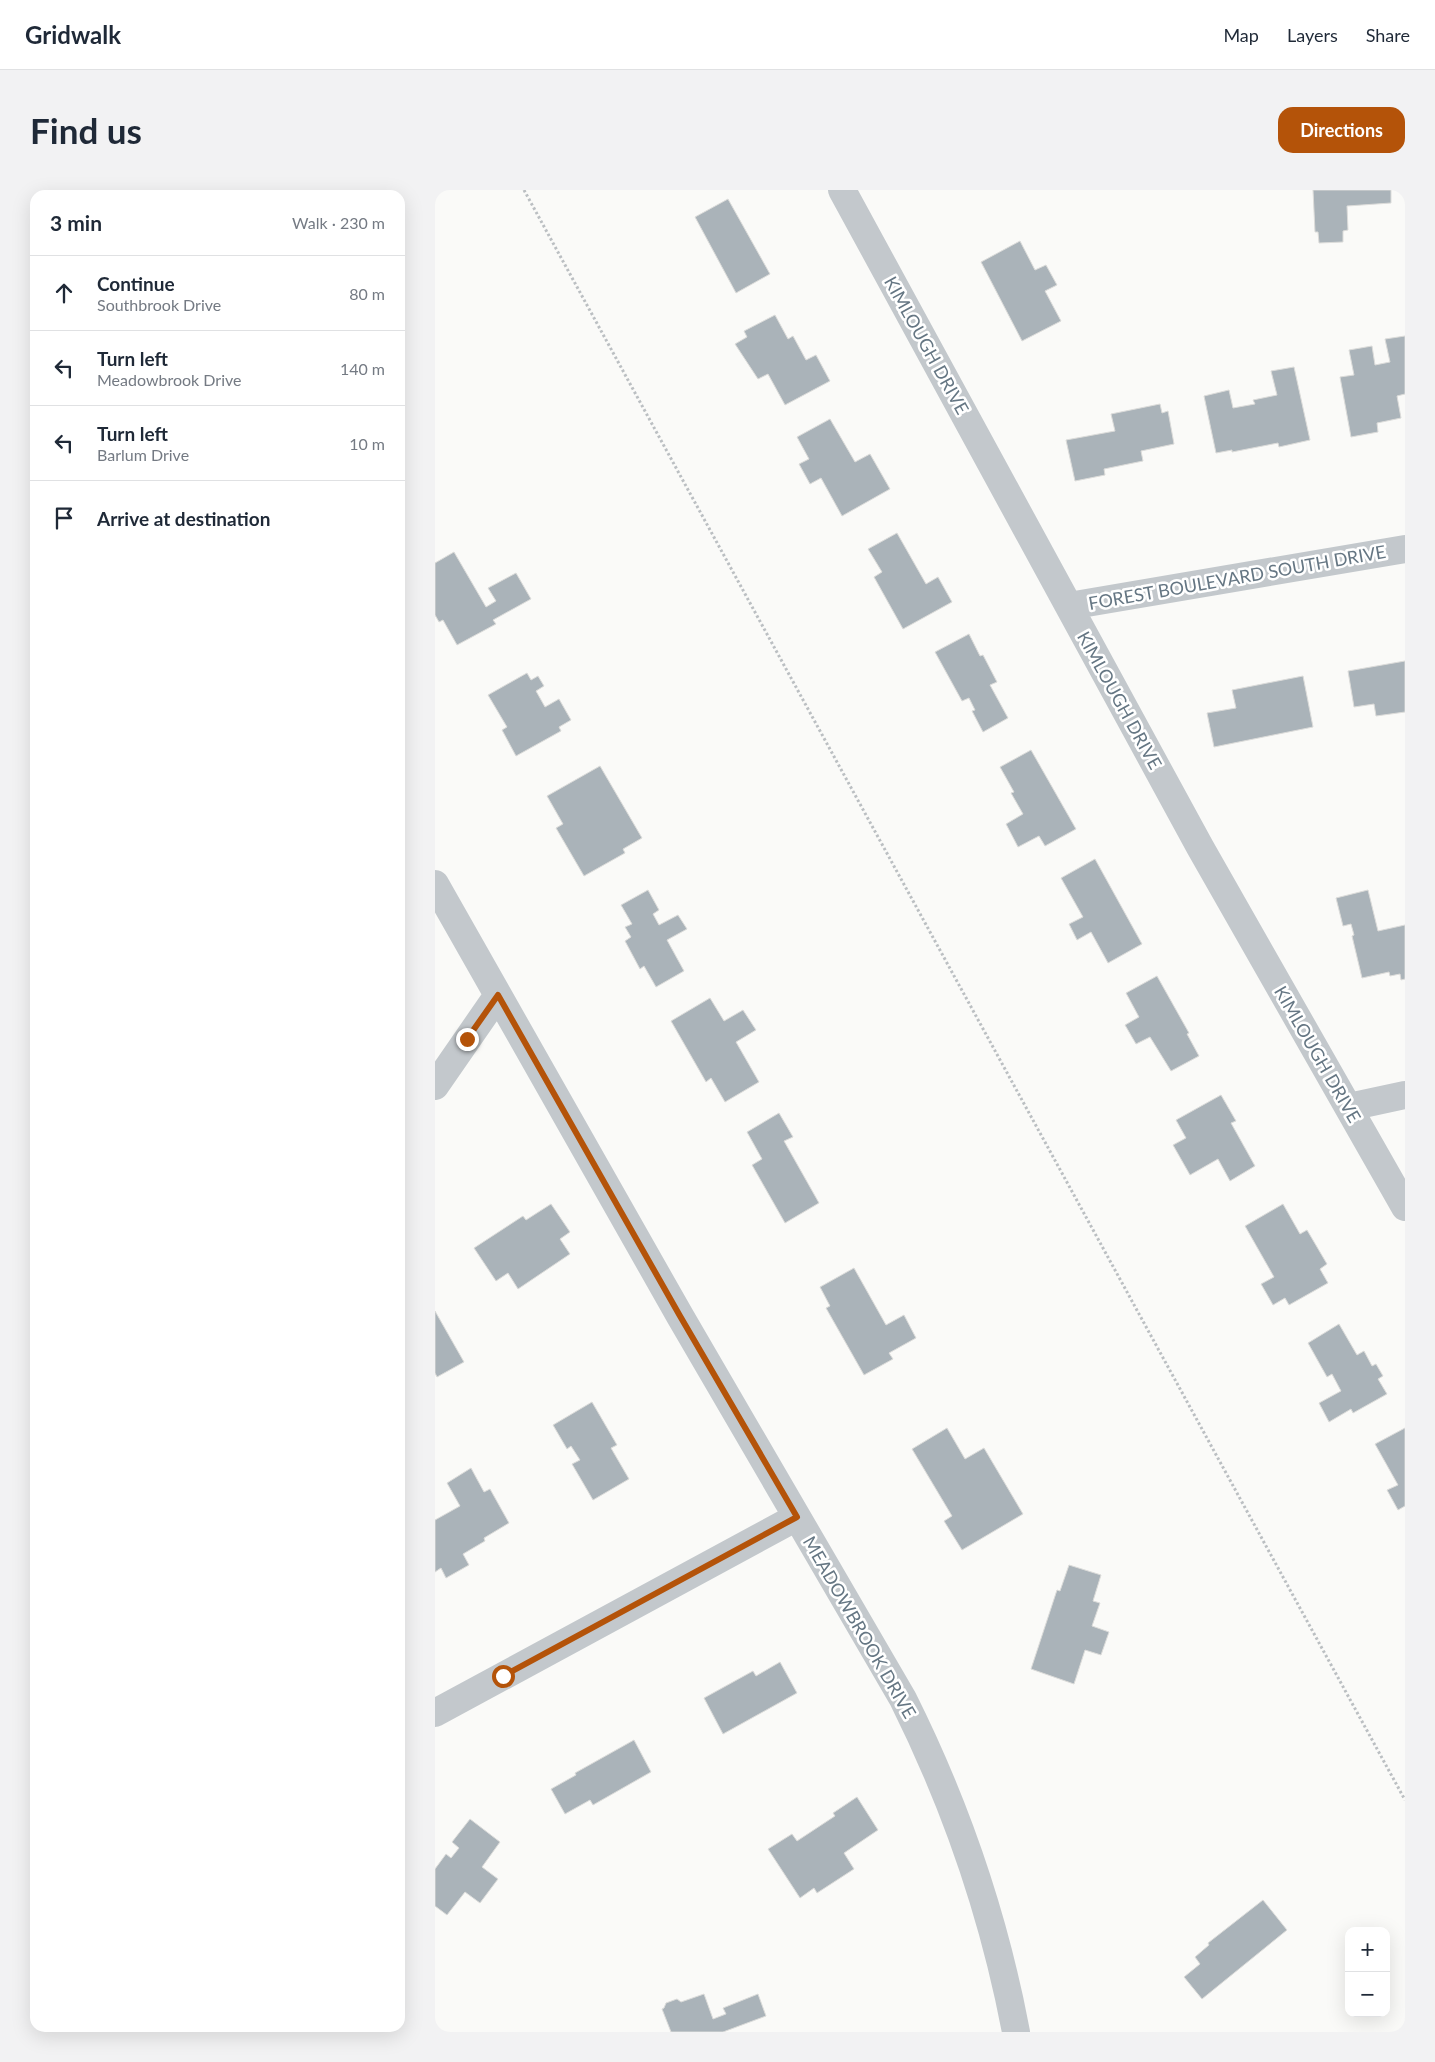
<!DOCTYPE html>
<html lang="en">
<head>
<meta charset="utf-8">
<style>
  body { margin:0; font-family:Lato,sans-serif; background:#f2f2f3; color:#1f2937 }
  .controls { position:absolute; right:15px; bottom:15px; display:grid; overflow:hidden; border-radius:10px; box-shadow:0 5px 20px #0002 }
  .controls button { width:45px; height:45px; display:grid; place-items:center; padding:0; border:0; border-bottom:1px solid #e0e1e3; background:#fff; color:#1f2937; font:25px sans-serif }
  .stop { position:absolute; width:15px; height:15px; margin:-11px; border:4px solid #b45309; border-radius:50%; background:#fff }
  .stop.end { background:#b45309; border-color:#fff; box-shadow:0 1px 5px #0008 }
  .list { margin:0; padding:0; list-style:none }
  h2 { display:flex; justify-content:space-between; align-items:center; height:65px; margin:0; padding:0 20px; font-size:21px }
  h2 small { font-size:16px; font-weight:400; color:#747a83 }
  .list li { display:grid; grid-template-columns:32px 1fr auto; gap:15px; align-items:center; box-sizing:border-box; height:75px; padding:0 20px; border-top:1px solid #e0e1e3 }
  .list b { display:block; font-size:19px; white-space:nowrap }
  .list p { margin:0; font-size:16px; white-space:nowrap; color:#747a83 }
  .list em { font-size:16px; font-style:normal; color:#747a83 }
  .icon { flex:none; width:28px; height:28px; fill:none; stroke:currentColor; stroke-width:2; stroke-linecap:round; stroke-linejoin:round }
  .map { position:relative; flex:none; width:970px; height:1842px; overflow:hidden; border-radius:15px }
  header { display:flex; align-items:center; gap:30px; box-sizing:border-box; height:70px; padding:0 25px; background:#fff; border-bottom:1px solid #e0e1e3 }
  header strong { font-size:24px }
  nav { display:flex; gap:28px; margin-inline-start:auto; font-size:18px }
  .intro { display:flex; align-items:center; justify-content:space-between; box-sizing:border-box; height:120px; padding:0 30px }
  h1 { margin:0; font-size:35px }
  .button { padding:12px 22px; border-radius:15px; background:#b45309; color:#fff; font-size:18px; font-weight:700 }
  main { display:flex; gap:30px; padding:0 30px }
  aside { flex:1; background:#fff; border-radius:15px; box-shadow:0 5px 20px #0002 }
  .map>svg:first-child { display:block }
</style>
</head>
<body>
<header>
<strong>Gridwalk</strong>
<nav><a>Map</a><a>Layers</a><a>Share</a></nav>
</header>
<div class="intro"><h1>Find us</h1><a class="button">Directions</a></div>
<main>
<aside>
<h2>3 min<small>Walk · 230 m</small></h2>
<ul class="list">
<li><svg class="icon" aria-label="ahead" viewBox="0 0 24 24"><path d="M12 20V5M6 11l6-6 6 6"/></svg><div><b>Continue</b><p>Southbrook Drive</p></div><em>80 m</em></li>
<li><svg class="icon" aria-label="left" viewBox="0 0 24 24"><path d="M17 20v-9H6M10 6l-5 5 5 5"/></svg><div><b>Turn left</b><p>Meadowbrook Drive</p></div><em>140 m</em></li>
<li><svg class="icon" aria-label="left" viewBox="0 0 24 24"><path d="M17 20v-9H6M10 6l-5 5 5 5"/></svg><div><b>Turn left</b><p>Barlum Drive</p></div><em>10 m</em></li>
<li><svg class="icon" aria-label="arrive" viewBox="0 0 24 24"><path d="M6 21V4h12l-3 4 3 4H6"/></svg><div><b>Arrive at destination</b></div></li>
</ul>
</aside>
<div class="map">
<svg width="970" height="1842" viewBox="0 0 970 1842">
  <rect width="100%" height="100%" fill="#fafaf8"/>
  <!-- building -->
  <path fill="#aab3b9" stroke="#dcdcda" d="M878,0H956V13L912,16L913,40L908,41V52L884,53L883,42H880Z
    M293,9L335,84L301,103L260,27Z
    M585,51L600,80L611,75L622,95L610,101L626,131L587,151L546,72Z
    M340,125L353,149L358,146L371,170L381,165L395,191L350,215L333,184L323,189L300,154L312,147L309,141Z
    M970,146V204L962,206L966,228L942,233L943,242L916,247L905,187L919,185L914,160L937,156L940,175L955,172L950,149Z
    M859,177L875,250L844,257L843,253L797,262V260L781,263L769,206L794,200L798,218L820,214L818,210L842,205L836,181Z
    M725,214L727,223L733,221L739,254L706,261L708,271L669,279L670,285L640,291L631,250L680,241L676,224Z
    M395,229L420,272L435,264L455,299L407,326L386,288L375,294L364,274L374,269L362,247Z
    M462,343L491,394L503,387L517,412L468,439L439,387L447,382L433,359Z
    M19,362L51,417L61,411L53,398L81,383L96,409L58,430L61,434L22,455L8,430L4,432L0,425V373Z
    M534,444L545,466L548,465L562,492L555,495L573,528L548,542L537,521L540,520L534,508L527,511L500,462Z
    M970,471V522L941,526L939,514L919,517L913,481Z
    M92,483L96,490L103,486L109,496L101,501L110,517L124,509L136,530L124,537L126,541L81,566L67,540L72,537L53,505Z
    M868,486L878,537L779,557L772,523L801,518L797,500Z
    M596,560L641,639L610,656L604,646L583,657L571,634L588,624L576,603L579,602L565,577Z
    M165,576L207,648L188,659L190,663L149,686L121,638L128,634L112,606Z
    M660,669L707,754L673,773L656,742L642,750L634,734L648,727L626,688Z
    M213,700L224,720L218,724L224,735L243,725L252,739L232,750L249,781L221,797L209,776L205,779L190,751L196,747L190,737L197,734L186,715Z
    M933,700L943,741L970,735V789L966,790L965,784L955,786L954,782L927,788L917,746L919,745L916,734L908,736L901,708Z
    M722,786L754,843L752,844L764,866L736,881L715,847L701,854L690,835L704,827L691,803Z
    M275,808L289,831L308,820L321,840L301,852L324,892L290,912L276,888L271,892L236,831Z
    M786,905L801,931L796,933L820,976L795,991L783,969L755,985L738,955L751,948L741,930Z
    M344,923L358,947L349,951L384,1013L350,1033L317,975L327,969L312,942Z
    M116,1014L135,1042L125,1049L135,1064L83,1099L73,1083L61,1091L39,1058L88,1026L91,1030Z
    M848,1014L865,1044L872,1040L892,1074L885,1079L893,1093L854,1115L850,1108L838,1115L826,1094L839,1087L810,1036Z
    M419,1078L451,1135L469,1125L481,1148L454,1163L458,1169L429,1185L391,1118L395,1116L385,1097Z
    M0,1121L29,1172L2,1187L0,1183Z
    M904,1134L922,1165L929,1161L937,1176L941,1174L948,1186L943,1189L952,1204L918,1223L916,1219L894,1232L884,1213L906,1201L897,1184L892,1187L873,1153Z
    M157,1212L182,1255L176,1258L194,1289L158,1310L137,1274L145,1270L136,1256L132,1259L118,1235Z
    M512,1238L530,1269L549,1258L588,1324L527,1360L509,1331L517,1326L477,1259Z
    M970,1238V1316L963,1320L952,1300L963,1295L940,1254Z
    M36,1278L49,1302L55,1299L74,1333L49,1348L50,1351L28,1364L34,1375L11,1388L6,1378L0,1382V1330L25,1316L12,1293Z
    M634,1375L666,1385L658,1411L665,1413L657,1436L674,1442L666,1465L650,1460L639,1494L596,1479L622,1400L625,1401Z
    M345,1472L362,1503L288,1544L269,1508L318,1481L321,1486Z
    M199,1550L216,1582L158,1615L155,1610L130,1624L116,1599L141,1585L140,1583Z
    M422,1607L443,1640L409,1663L419,1679L382,1703L379,1698L365,1708L333,1659L357,1644L362,1651L400,1626L398,1623Z
    M35,1629L65,1652L47,1677L63,1689L45,1713L30,1702L12,1725L0,1716V1679L11,1664L16,1668L24,1658L17,1652Z
    M828,1710L852,1740L767,1809L749,1787L765,1774L760,1767L774,1755L773,1753Z
    M269,1804L278,1829L291,1824L288,1818L323,1804L331,1826L288,1842H236L227,1819L229,1818L231,1813L242,1809L246,1812Z"/>
  <g fill="none" stroke-linecap="round" stroke-linejoin="round">
    <!-- path -->
    <path stroke="#bbbfc2" stroke-width="3" stroke-dasharray="2.5 2.5" stroke-linecap="butt" d="M89,0L970,1610"/>
    <!-- minor -->
    <path stroke="#c3c8cc" stroke-width="28" d="M407,0L765,657L970,1017
      M634,416L970,359
      M0,694L245,1126L468,1509C521,1615 559,1726 581,1842
      M0,896L63,805
      M914,917L970,905
      M0,1523L362,1327"/>
  </g>
  <g fill="none" stroke-linecap="round" stroke-linejoin="round">
    <!-- route -->
    <path stroke="#b45309" stroke-width="6" d="M32,849L63,805L245,1126L362,1327L68,1486"/>
  </g>
  <g text-anchor="middle" dominant-baseline="central" stroke-width="5" stroke-linejoin="round" paint-order="stroke">
    <!-- street labels -->
    <g font-size="18" fill="#657683" stroke="#fff">
      <text transform="translate(492 155) rotate(61)">KIMLOUGH DRIVE</text>
      <text transform="translate(802 387) rotate(-10)">FOREST BOULEVARD SOUTH DRIVE</text>
      <text transform="translate(685 510) rotate(61)">KIMLOUGH DRIVE</text>
      <text transform="translate(883 864) rotate(60)">KIMLOUGH DRIVE</text>
      <text transform="translate(425 1437) rotate(60)">MEADOWBROOK DRIVE</text>
    </g>
  </g>
</svg>
<div class="controls">
<button>+</button>
<button>−</button>
</div>
<div class="stop" style="left:68px;top:1486px"></div>
<div class="stop end" style="left:32px;top:849px"></div>
</div>
</main>
</body>
</html>
